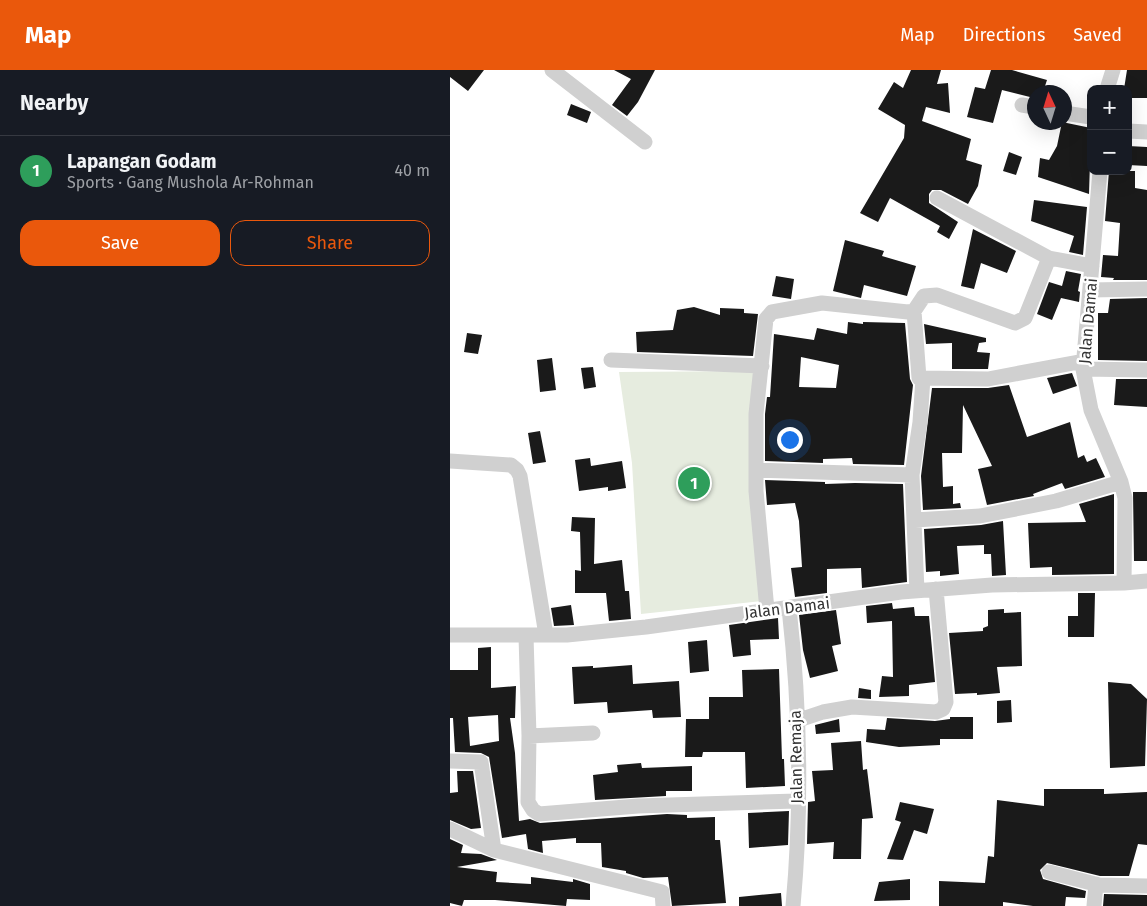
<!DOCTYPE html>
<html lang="en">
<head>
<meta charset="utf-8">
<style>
  body { margin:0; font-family:"Fira Sans",sans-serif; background:#242831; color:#f1f3f6 }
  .controls { position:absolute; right:15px; top:15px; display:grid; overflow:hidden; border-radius:10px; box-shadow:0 5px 20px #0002 }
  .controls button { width:45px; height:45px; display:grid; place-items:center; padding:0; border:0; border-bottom:1px solid #363941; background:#171b24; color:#f1f3f6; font:25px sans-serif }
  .compass { position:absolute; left:577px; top:15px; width:45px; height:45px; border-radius:50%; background:#171b24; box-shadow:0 5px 20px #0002; rotate:356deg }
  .you { position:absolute; left:339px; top:369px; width:18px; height:18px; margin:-12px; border:4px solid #fff; border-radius:50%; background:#1a73e8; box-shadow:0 0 0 8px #1a73e833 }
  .badge { display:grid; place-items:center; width:32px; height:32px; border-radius:50%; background:#ea580c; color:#fff; font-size:16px; font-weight:700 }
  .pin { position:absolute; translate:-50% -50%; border:2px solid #fff; box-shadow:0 1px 5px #0006 }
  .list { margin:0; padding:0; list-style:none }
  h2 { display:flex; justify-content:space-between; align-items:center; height:65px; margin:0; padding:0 20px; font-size:21px }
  h2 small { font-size:16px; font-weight:400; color:#9ea1a6 }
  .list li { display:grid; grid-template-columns:32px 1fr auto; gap:15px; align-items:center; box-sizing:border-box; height:70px; padding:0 20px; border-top:1px solid #363941 }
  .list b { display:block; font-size:19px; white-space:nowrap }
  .list p { margin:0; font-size:16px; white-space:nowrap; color:#9ea1a6 }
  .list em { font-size:16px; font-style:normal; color:#9ea1a6 }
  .actions { display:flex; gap:10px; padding:15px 20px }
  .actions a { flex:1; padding:11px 0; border:1px solid #ea580c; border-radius:15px; text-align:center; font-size:18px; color:#ea580c }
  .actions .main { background:#ea580c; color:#fff }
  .map { position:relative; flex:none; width:697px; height:836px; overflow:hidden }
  header { display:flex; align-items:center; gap:30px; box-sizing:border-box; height:70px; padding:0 25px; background:#ea580c; color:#fff }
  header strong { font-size:24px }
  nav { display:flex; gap:28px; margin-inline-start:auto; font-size:18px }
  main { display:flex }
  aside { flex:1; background:#171b24 }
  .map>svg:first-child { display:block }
</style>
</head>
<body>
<header>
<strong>Map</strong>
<nav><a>Map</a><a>Directions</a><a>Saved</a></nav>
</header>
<main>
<aside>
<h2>Nearby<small></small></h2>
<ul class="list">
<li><span class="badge" style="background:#2e9e5b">1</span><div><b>Lapangan Godam</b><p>Sports · Gang Mushola Ar-Rohman</p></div><em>40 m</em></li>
</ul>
<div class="actions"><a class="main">Save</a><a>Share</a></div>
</aside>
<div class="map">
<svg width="697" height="836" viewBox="0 0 697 836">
  <rect width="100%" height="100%" fill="#fff"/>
  <!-- green -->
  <path fill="#e6ecdf" d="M306,301L312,531L191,544L182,393L169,302Z"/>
  <!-- building -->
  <path fill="#1a1a1a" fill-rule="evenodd" d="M0,0H34L18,21L0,7Z
    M164,0H205L188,32L177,46L162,35L181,9Z
    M461,0H491L487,14L498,13L500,43L476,37L472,51L521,69L516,90L532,95L528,116L518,134L491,120H482L479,124V133L508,152L499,169L487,162L490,156L440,128L428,152L410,143L454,68L455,55L428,39L444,12L453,18Z
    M541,0H562L597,10L593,22H584V28L552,20L543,53L517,47L525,17L535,19Z
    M677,0H697V28H678V19H674Z
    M121,34L141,42L137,53L117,45Z
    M612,52L641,58L639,124L588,107L590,88L599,90L607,76Z
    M678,76L697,77V96L678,95Z
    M559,82L572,87L566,105L553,101Z
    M659,101H685V118L697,120V210H663L664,208L651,207L653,185L668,186L670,153L655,151Z
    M584,130L637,137L633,185L619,182L624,166L581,151Z
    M523,159L566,181L557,203L531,193L524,219L511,216Z
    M395,170L434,181L432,186L466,196L457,226L414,215L411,228L383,221Z
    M616,201L631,204L628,221L630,222L629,232L611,228L602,250L587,244L599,212L612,216Z
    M326,206L344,209L341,229L322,226Z
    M697,228V291L648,290V243H658L660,229Z
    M244,237L270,245V238L294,239V243L308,244L303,286L187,282L186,262L223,260L227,240Z
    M398,252L413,254V252L455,253L460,309L463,315L454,395L403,394L402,388L373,389V393L315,391V344L317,327H320L324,264L364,270L367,258L397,264ZM351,287L389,295L386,318L349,317Z
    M474,254L536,268V272L529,273L527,282L540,283L538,299H502V273L476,274Z
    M17,263L32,265L28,284L14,282Z
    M102,288L106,320L90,322L87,290Z
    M143,297L146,317L134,319L131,298Z
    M622,303L627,316L603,324L597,308Z
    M666,309H697V337L664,335Z
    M559,315L577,367L620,352L628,388L634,385L637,392L646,388L655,407L615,419L612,413L583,424L584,426L537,435L528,399L542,396L513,335L512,383H492L493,417L503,416V434L510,433L511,438L473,440L471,406L482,318H538Z
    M90,361L96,392L83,394L78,363Z
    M140,388L141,396L172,391L176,418L158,421V417L129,421L125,390Z
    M315,410L375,412V414L405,413L453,414L457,512L412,518L411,498L377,499V523L345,527L341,498L352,497L349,451L345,433L317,435Z
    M683,422H697V491H684Z
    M664,424V504L602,505V497L580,498L578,453L636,452L629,434Z
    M122,447L145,448L144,494L172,490L175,521H179L181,549L159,551L156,523H125V500L131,501L130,462L121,461Z
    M553,451L556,505L542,506L541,484H534V475L507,476L509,504L490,506V501L476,502L474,459L531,455Z
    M628,523H645L644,567H618V546H628Z
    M442,533L443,539L464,537L465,546H479L485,612L459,615V626L429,627L432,606L443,607L442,551L417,553L416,536Z
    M121,535L124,555L104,556L101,538Z
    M554,539V543L571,542L572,596L547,597L550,623L527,625V623L505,624L499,563L533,561V558L538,556V540Z
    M386,540L391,574L382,576L388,601L360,608L353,580L349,545Z
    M328,548L329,569L300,570L301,585L283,587L279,555Z
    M257,570L259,601L240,603L238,572Z
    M41,577V618L66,616L65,648H60L65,683L69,751L80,749L90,753L217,744L237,745V748L265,747V770H270L276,833L222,836L218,807L193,808L176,803V801L152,797L151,773H126V768L92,771L93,783L78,779L76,764L52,768L39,687L31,683L5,682L3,648H0V600H28V578ZM48,645L49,671L20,676L18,647Z
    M182,595L183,614L229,611L231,647L203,648L202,640L158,643L157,632L124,634L122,597L143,596V598Z
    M329,599L332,689H334L335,716L296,718L295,682H253L252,687H235L236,649H259V627H293L292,600Z
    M658,612L681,614L697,629L695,696L660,698Z
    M409,618L421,620V629L408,628Z
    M561,630L562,652L547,653V631Z
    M500,647H523V669H490V675L449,677L416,672L417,659L435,660L437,648L485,651L500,649Z
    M389,649L390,662L366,664L365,655Z
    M411,671L413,700L417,699L423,748L412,749L411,789H383L384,772L357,774L358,732L365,731L362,701L383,700L381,673Z
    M191,693L192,698L242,696V721H216V726L145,730L143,705L168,702L167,695Z
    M7,701H23L31,758L21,759L0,750V723L8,722Z
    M594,719H654V724L697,722V775L688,774L679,806H650L597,793L590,800L593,809L636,821L635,828L616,827L615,836H583L553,832V836H489V811L535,813L538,786L544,787L547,730L594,736Z
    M450,732L484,739L477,764L464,760L453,790L437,789L451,752L445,750Z
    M339,741L338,775L299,778L298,743Z
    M0,769L13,775L11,783L31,784L47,790L7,797L47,802L46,812L81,814V807L123,812V809L140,814V830L117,829L116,836L45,830H14L12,836L0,833Z
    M460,809V830L424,831L429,812Z
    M331,823L332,836H289V827Z
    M654,824L697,825V836H653Z"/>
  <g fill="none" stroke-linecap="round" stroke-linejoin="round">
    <!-- minor -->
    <path stroke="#d0d0d0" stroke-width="15" d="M102,0L195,72
      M657,19L663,0
      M572,35L584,37
      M614,43L641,47
      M678,61L697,62
      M650,101L633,299L641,340L671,412L675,428L674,513
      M487,128L599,188
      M640,220L697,219
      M464,241L469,308L472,311
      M161,290L312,296
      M633,299L697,300
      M0,391L61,395L67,400L70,406L96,565
      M306,400L462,405
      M465,450L530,446L606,431L671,412
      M467,521L462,405L470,352L473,308L538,309L634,291
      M339,538C350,636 352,738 343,836
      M317,540L306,421V344L316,249L322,242L372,233L458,242L464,241L474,226L487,225L565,253L575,248L599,188L642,196
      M0,565H117L196,557L451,522L542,515L674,513L697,511
      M76,566L79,666L143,663
      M346,651L373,642L402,637L486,642L493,639L496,632L486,519
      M79,666L78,732L83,740L89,744L188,736L347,731
      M0,691L31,692L44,780
      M0,759L44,780L212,822L213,836
      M599,802L649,815L697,816
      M644,836L646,814"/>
  </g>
  <g text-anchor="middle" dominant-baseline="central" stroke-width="5" stroke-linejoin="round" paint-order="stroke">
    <!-- street labels -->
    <g font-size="16" fill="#333" stroke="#fff">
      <text transform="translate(638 251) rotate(-85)">Jalan Damai</text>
      <text transform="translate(337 538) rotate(-7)">Jalan Damai</text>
      <text transform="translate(346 687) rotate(-91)">Jalan Remaja</text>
    </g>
  </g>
</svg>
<div class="controls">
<button>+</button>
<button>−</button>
</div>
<svg class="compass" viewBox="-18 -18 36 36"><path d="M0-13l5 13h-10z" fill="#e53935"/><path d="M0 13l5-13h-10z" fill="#9ea1a6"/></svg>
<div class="you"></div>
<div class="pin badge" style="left:244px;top:413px;background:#2e9e5b">1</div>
</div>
</main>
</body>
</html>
